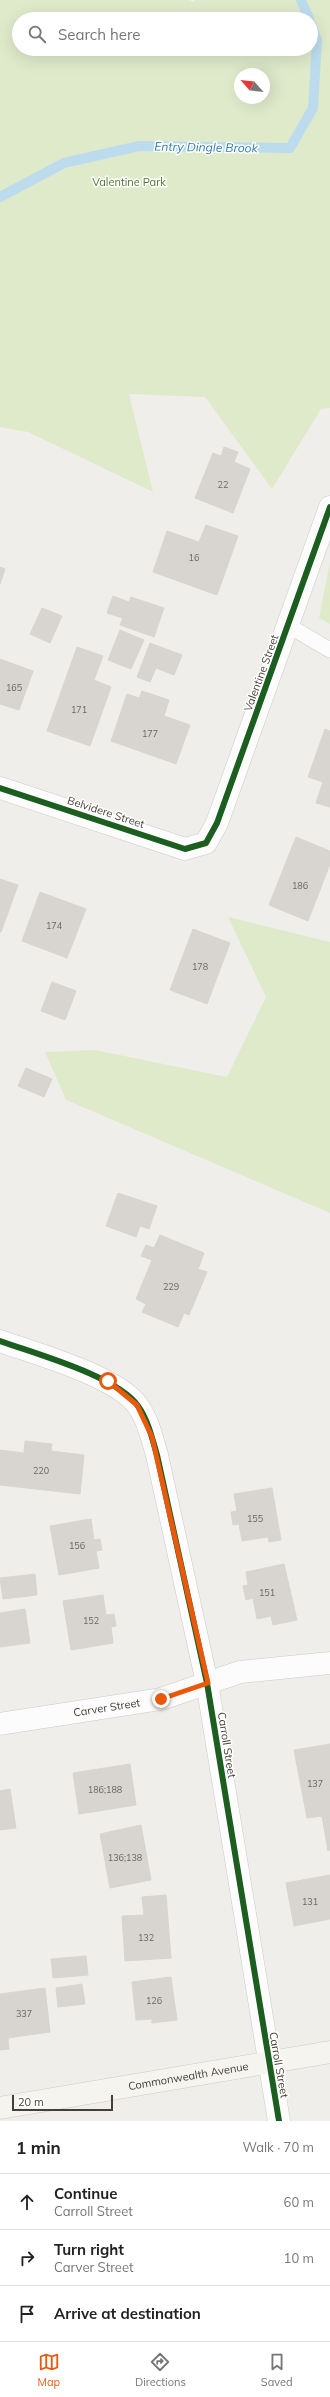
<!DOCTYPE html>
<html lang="en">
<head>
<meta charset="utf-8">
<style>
  body { margin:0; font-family:Mulish,sans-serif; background:#f6f6f6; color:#222 }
  .compass { position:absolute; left:234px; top:68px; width:36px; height:36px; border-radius:50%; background:#fff; box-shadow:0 4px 16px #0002; rotate:297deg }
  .scale { position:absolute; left:12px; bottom:10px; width:101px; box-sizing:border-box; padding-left:4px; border:2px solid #463f37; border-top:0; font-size:11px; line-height:14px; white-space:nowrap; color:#463f37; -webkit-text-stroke:3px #fff; paint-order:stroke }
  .stop { position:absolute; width:12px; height:12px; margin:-9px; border:3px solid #ea580c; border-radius:50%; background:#fff }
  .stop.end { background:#ea580c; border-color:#fff; box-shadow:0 1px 4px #0008 }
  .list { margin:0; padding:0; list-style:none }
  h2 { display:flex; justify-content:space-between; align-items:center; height:52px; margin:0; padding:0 16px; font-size:17px }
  h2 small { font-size:13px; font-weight:400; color:#767676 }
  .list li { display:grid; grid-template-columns:26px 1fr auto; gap:12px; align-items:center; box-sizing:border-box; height:56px; padding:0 16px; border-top:1px solid #e0e0e0 }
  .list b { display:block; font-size:15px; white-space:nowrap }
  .list p { margin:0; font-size:13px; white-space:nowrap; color:#767676 }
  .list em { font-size:13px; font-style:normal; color:#767676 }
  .icon { flex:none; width:22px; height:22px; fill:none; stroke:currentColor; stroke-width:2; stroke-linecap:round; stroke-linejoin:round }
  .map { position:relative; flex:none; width:330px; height:2121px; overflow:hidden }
  .search { position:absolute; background:#fff; box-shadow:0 4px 16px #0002; left:12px; right:12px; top:12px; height:44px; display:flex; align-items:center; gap:10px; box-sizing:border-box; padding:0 14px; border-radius:22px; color:#767676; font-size:15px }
  .sheet { height:220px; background:#fff }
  nav { display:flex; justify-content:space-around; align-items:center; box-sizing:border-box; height:56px; border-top:1px solid #e0e0e0; background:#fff; font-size:11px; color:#767676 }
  nav a { display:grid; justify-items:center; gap:2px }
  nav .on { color:#ea580c }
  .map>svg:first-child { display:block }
</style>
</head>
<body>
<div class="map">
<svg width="330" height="2121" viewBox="0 0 330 2121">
  <rect width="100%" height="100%" fill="#f0eeea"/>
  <!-- green -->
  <path fill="#dfeacb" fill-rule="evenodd" d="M0,0H188L194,2V0H330V408L321,409L272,489L205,397L129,394L153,492L28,432L0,427ZM19,19H311V49H19ZM240,74H264V98H240Z
    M330,562V624L319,618Z
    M228,917L330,942V1213L66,1100L45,1052L95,1050L227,1077L266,997Z"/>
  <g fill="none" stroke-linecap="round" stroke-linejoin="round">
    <!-- stream -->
    <path stroke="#bcdced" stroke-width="10" d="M301,0L309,19
      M0,197L64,163L139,146L290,148L313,108L317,40L311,24"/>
  </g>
  <!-- building -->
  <path fill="#d8d5d1" stroke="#d8d5d0" d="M224,447L238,452L234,462L250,469L233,513L195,498L213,453L221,456Z
    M206,525L238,536L217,595L153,572L167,531L199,542Z
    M0,567L5,569L0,584Z
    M113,596L129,602L131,597L164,608L154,637L120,625L123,618L107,613Z
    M42,608L62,616L50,643L30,634Z
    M120,630L144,640L131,669L108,660Z
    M150,643L182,655L174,675L156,668L150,682L137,677Z
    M77,647L103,656L94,680L111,687L90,746L47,731Z
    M0,659L33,671L19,710L0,704Z
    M142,691L169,700L164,716L190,725L176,764L111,741L127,694L139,698Z
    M325,729L330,731V807L316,803L323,782L308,777Z
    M296,837L330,851V864L308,921L269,905Z
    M0,879L18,885L1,932H0Z
    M40,892L86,909L67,958L22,941Z
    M193,929L230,943L207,1004L170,990Z
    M52,982L76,991L65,1020L41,1011Z
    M26,1068L52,1079L44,1097L18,1086Z
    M118,1193L157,1206L149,1229L140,1226L136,1237L106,1226Z
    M160,1235L204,1253L198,1269L207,1272L189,1315L184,1313L178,1327L142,1312L146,1304L136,1299L152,1260L141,1256L146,1245L154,1248Z
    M25,1441L52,1444L51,1451L84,1455L80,1494L0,1485V1450L24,1453Z
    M272,1488L281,1540L269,1542L268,1537L242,1541L239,1524L233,1525L231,1512L237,1511L234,1494Z
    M91,1519L94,1540L100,1539L102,1550L96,1551L99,1568L59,1575L50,1526Z
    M284,1564L297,1620L273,1625L271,1616L257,1619L253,1598L246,1600L243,1586L248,1585L246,1572Z
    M35,1574L37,1595L3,1599L0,1578Z
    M103,1595L106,1615L114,1614L116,1626L111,1627L113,1643L71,1650L63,1601Z
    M25,1609L30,1643L0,1647V1613Z
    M330,1744V1850L328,1851L322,1816L307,1818L294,1750Z
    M130,1764L136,1805L79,1814L73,1773Z
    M10,1789L16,1828L0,1830V1791Z
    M141,1825L151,1880L110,1888L100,1834Z
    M330,1875V1919L294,1926L286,1883Z
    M166,1895L171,1958L125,1961L122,1916L144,1915L142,1897Z
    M86,1956L88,1975L53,1978L51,1959Z
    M171,1977L177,2020L152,2023V2019L136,2020L132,1982Z
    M82,1984L85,2004L58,2007L56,1988Z
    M45,1988L50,2032L8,2038L9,2049L0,2050V1994Z"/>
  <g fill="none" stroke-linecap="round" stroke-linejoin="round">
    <defs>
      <path id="lane" d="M289,626L330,650"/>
      <g id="street">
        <path d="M0,788L185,849L206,843L217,823L330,507"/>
        <path d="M0,1341C36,1354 117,1376 138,1406C148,1420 152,1438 157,1455L207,1683L279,2121"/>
        <path id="s1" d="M0,1724L161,1699L240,1672L330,1663"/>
      </g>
      <g id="secondary">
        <path id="s2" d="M0,2108L330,2052"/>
      </g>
    </defs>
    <!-- lane casing -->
    <use href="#lane" stroke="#cccac6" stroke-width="16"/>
    <!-- street casing -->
    <use href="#street" stroke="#cccac6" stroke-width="23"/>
    <!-- secondary casing -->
    <use href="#secondary" stroke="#cfcbc2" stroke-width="23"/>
    <!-- lane -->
    <use href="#lane" stroke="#fdfcfc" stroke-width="15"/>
    <!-- street -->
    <use href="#street" stroke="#fdfcfc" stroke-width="22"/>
    <!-- secondary -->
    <use href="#secondary" stroke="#f6f4ef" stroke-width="22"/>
    <defs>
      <path id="cycleway" d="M0,788L185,849L206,843L217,823L330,507
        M0,1341C36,1354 117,1376 138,1406C148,1420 152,1438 157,1455L207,1683L279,2121"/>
    </defs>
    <!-- cycleway casing -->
    <use href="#cycleway" stroke="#fff" stroke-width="8"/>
    <!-- cycleway -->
    <use href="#cycleway" stroke="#1b5e20" stroke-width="6"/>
  </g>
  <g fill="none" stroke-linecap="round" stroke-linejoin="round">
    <!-- route -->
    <path stroke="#ea580c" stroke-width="5" d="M108,1381L137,1405L152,1437L208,1683L161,1699"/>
  </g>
  <g text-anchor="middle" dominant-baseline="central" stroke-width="3" stroke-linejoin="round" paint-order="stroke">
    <!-- number labels -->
    <g font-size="9" fill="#6c665f">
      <text x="223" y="484">22</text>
      <text x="194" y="557">16</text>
      <text x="14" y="687">165</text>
      <text x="79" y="709">171</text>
      <text x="150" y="733">177</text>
      <text x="300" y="885">186</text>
      <text x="54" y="925">174</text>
      <text x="200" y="966">178</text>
      <text x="171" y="1286">229</text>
      <text x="41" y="1470">220</text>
      <text x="255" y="1518">155</text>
      <text x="77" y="1545">156</text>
      <text x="267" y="1592">151</text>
      <text x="91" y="1620">152</text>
      <text x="315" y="1783">137</text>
      <text x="105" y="1789">186;188</text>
      <text x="125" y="1857">136;138</text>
      <text x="310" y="1901">131</text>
      <text x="146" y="1937">132</text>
      <text x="154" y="2000">126</text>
      <text x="24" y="2013">337</text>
    </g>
    <!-- park labels -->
    <g font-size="11" fill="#4c762c" stroke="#fff">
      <text x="129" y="182">Valentine Park</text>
    </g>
    <!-- street labels -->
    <g font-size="11" fill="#463f37" stroke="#fff">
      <text transform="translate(261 673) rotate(-70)">Valentine Street</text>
      <text transform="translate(106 812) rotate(18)">Belvidere Street</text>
      <text stroke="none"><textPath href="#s1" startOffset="108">Carver Street</textPath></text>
      <text transform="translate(227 1745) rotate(81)">Carroll Street</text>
      <text transform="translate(279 2065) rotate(80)">Carroll Street</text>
      <text stroke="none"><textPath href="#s2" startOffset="191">Commonwealth Avenue</textPath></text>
    </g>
    <!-- water labels -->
    <g font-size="12" font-style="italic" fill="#317ba7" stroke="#fff">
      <text transform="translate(206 147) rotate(1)">Entry Dingle Brook</text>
    </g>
  </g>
</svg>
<svg class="compass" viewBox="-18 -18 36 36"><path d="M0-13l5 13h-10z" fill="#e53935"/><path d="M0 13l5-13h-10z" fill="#767676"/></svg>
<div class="scale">20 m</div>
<div class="stop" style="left:108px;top:1381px"></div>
<div class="stop end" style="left:161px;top:1699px"></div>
<div class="search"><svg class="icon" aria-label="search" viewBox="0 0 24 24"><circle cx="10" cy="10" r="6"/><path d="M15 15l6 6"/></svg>Search here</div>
</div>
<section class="sheet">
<h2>1 min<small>Walk · 70 m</small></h2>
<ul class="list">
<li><svg class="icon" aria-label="ahead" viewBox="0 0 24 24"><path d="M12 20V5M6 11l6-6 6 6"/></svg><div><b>Continue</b><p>Carroll Street</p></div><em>60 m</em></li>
<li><svg class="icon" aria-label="right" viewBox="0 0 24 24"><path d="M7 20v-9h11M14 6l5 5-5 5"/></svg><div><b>Turn right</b><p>Carver Street</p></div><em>10 m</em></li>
<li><svg class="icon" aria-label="arrive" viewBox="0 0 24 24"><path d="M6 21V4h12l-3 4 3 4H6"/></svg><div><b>Arrive at destination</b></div></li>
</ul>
</section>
<nav>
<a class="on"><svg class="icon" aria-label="map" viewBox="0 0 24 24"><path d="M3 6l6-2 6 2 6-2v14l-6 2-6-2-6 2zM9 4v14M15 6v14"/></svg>Map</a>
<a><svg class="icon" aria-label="directions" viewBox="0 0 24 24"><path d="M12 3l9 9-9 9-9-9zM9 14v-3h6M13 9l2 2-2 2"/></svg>Directions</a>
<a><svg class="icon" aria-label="saved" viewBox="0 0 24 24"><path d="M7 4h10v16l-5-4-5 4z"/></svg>Saved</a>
</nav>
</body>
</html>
